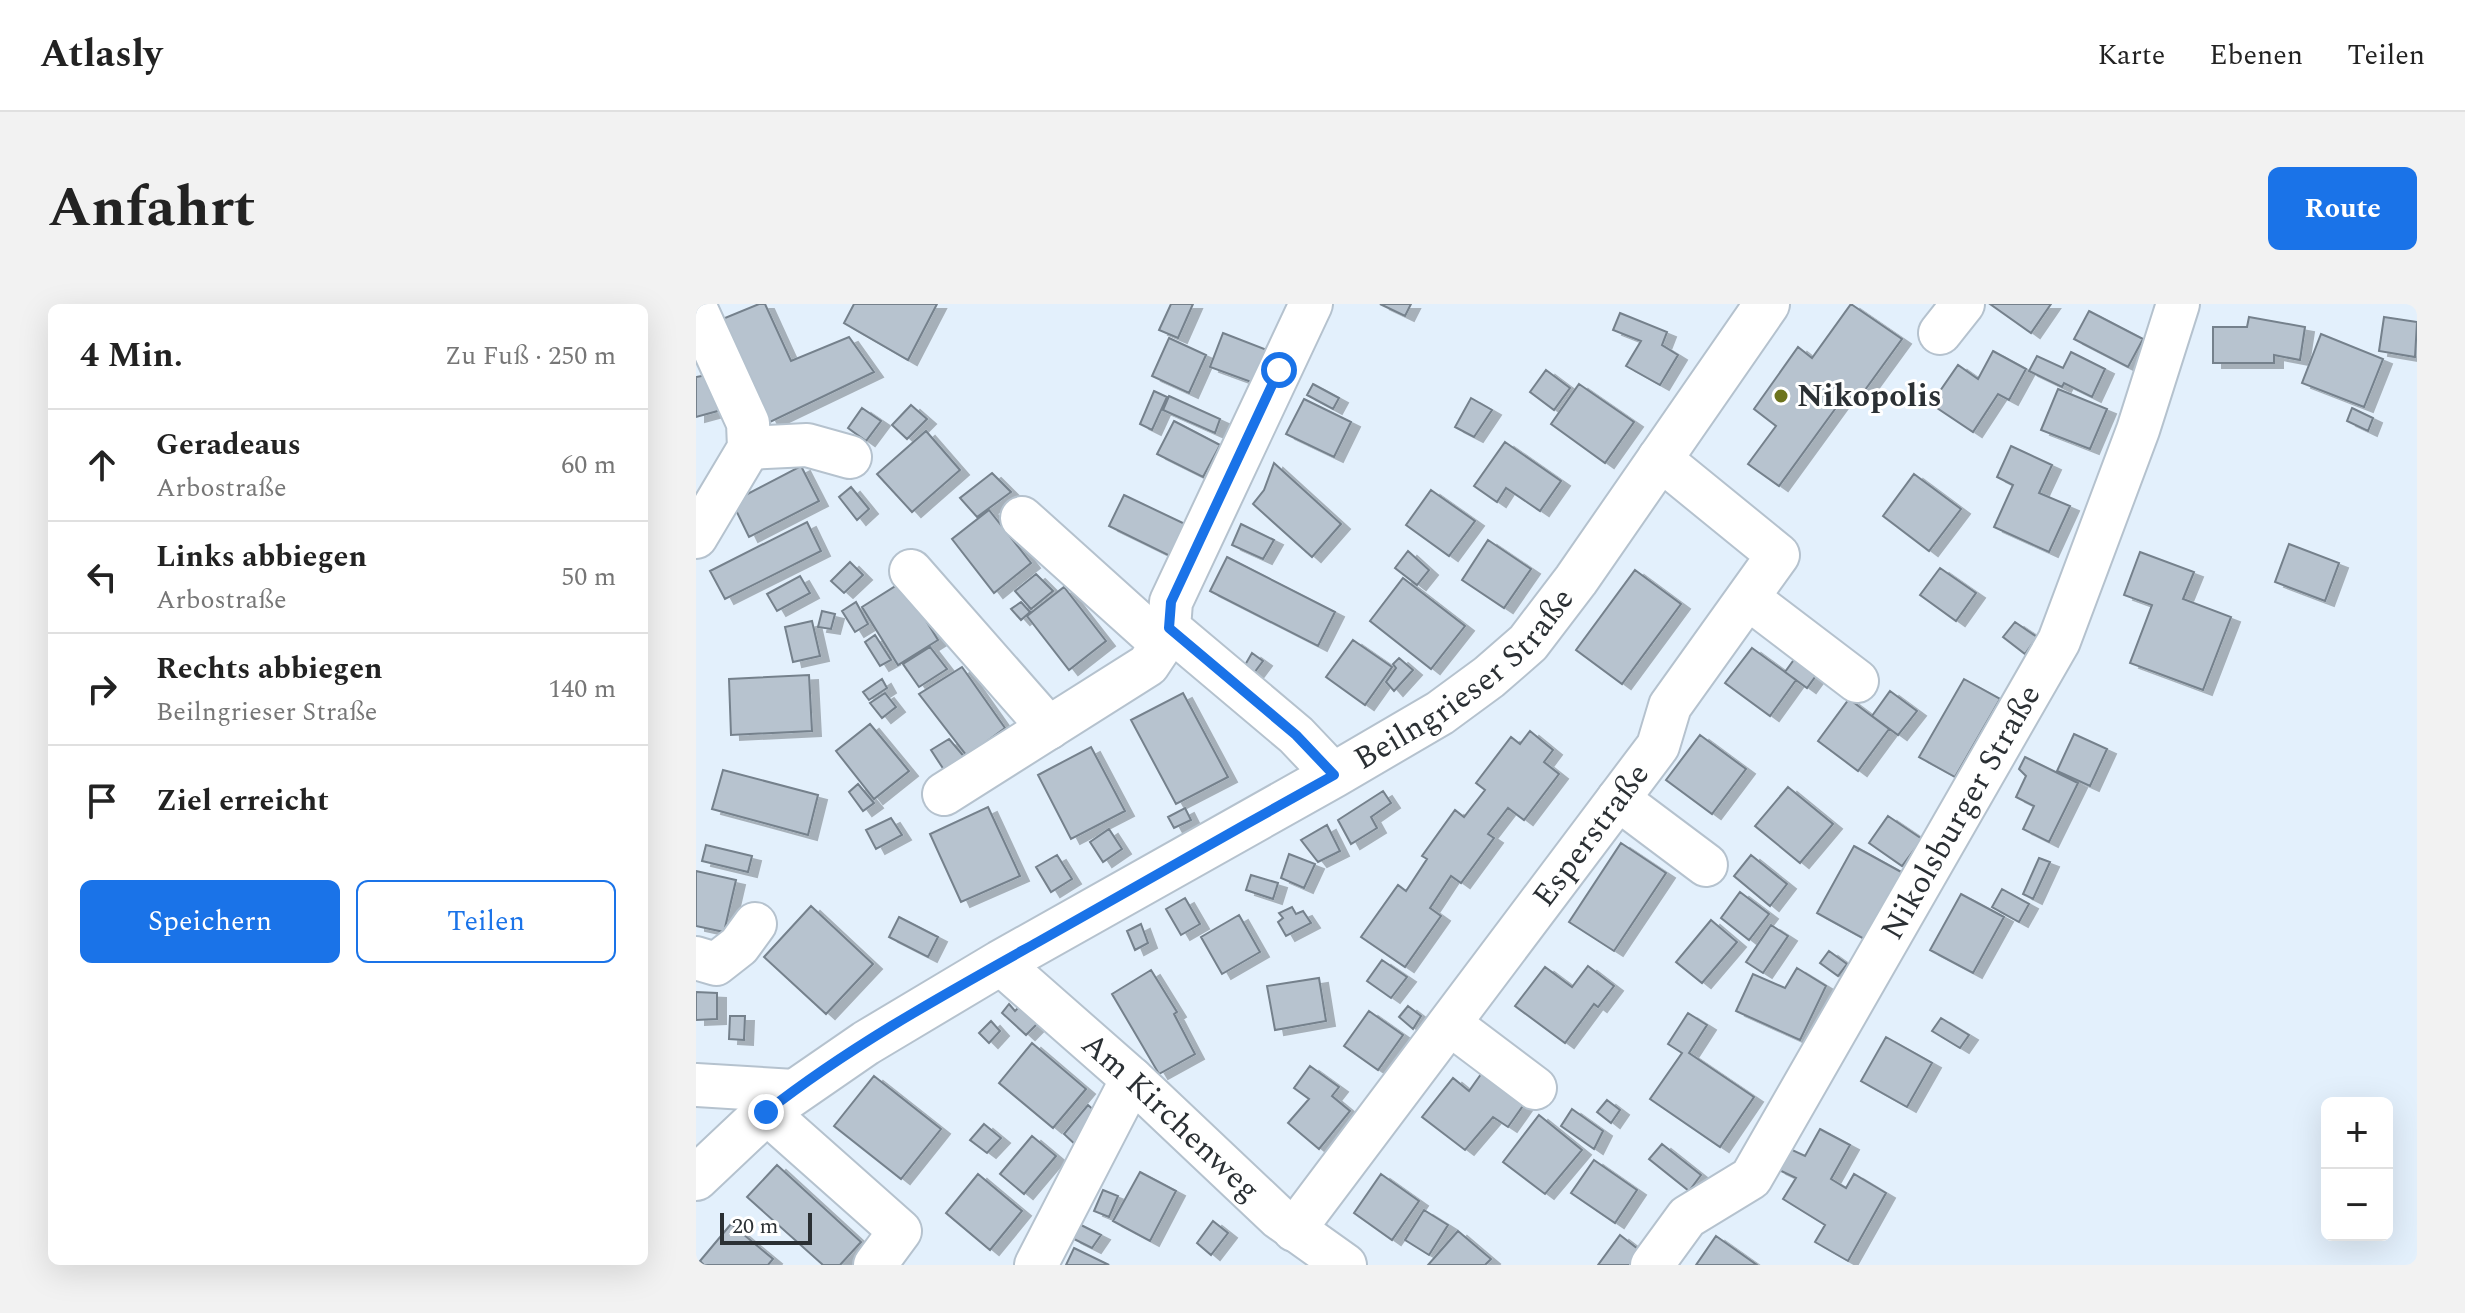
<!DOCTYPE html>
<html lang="de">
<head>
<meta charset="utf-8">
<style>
  body { margin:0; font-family:Spectral,serif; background:#f2f2f2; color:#222 }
  .controls { position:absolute; right:24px; bottom:24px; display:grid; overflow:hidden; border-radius:12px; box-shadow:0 8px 32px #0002 }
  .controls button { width:72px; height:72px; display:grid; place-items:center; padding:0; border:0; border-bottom:2px solid #e0e0e0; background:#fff; color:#222; font:40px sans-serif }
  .scale { position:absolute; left:24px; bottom:20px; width:92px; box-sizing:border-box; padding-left:8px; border:4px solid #2b3034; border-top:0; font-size:22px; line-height:28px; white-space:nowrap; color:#2b3034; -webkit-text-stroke:6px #fff; paint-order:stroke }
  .stop { position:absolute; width:24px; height:24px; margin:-18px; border:6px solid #1a73e8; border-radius:50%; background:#fff }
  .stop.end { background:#1a73e8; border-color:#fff; box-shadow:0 2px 8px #0008 }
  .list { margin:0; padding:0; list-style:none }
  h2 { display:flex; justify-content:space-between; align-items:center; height:104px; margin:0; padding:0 32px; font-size:34px }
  h2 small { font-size:26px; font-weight:400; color:#767676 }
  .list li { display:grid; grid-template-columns:52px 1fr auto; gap:24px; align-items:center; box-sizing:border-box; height:112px; padding:0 32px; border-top:2px solid #e0e0e0 }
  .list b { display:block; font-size:30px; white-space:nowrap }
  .list p { margin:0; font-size:26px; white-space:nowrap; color:#767676 }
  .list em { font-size:26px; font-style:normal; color:#767676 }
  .actions { display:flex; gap:16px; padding:24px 32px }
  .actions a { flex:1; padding:18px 0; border:2px solid #1a73e8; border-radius:12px; text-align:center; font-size:28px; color:#1a73e8 }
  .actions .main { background:#1a73e8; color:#fff }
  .icon { flex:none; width:44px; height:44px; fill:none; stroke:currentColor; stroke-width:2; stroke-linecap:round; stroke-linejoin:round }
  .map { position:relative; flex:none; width:1721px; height:961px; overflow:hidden; border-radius:12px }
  header { display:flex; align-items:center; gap:48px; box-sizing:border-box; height:112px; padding:0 40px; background:#fff; border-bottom:2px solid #e0e0e0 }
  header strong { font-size:38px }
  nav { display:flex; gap:44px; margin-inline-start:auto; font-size:28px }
  .intro { display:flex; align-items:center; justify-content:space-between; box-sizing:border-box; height:192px; padding:0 48px }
  h1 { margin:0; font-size:56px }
  .button { padding:20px 36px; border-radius:12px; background:#1a73e8; color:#fff; font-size:28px; font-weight:700 }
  main { display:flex; gap:48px; padding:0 48px }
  aside { flex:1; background:#fff; border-radius:12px; box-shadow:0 8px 32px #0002 }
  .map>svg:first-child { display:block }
</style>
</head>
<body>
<header>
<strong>Atlasly</strong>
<nav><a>Karte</a><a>Ebenen</a><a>Teilen</a></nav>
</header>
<div class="intro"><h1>Anfahrt</h1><a class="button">Route</a></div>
<main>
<aside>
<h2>4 Min.<small>Zu Fuß · 250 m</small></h2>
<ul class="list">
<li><svg class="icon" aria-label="ahead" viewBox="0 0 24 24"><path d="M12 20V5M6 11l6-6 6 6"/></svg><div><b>Geradeaus</b><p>Arbostraße</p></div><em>60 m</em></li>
<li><svg class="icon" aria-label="left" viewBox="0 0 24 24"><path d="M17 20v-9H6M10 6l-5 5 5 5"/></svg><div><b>Links abbiegen</b><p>Arbostraße</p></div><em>50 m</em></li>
<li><svg class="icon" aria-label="right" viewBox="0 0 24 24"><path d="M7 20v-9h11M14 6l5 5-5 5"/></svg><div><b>Rechts abbiegen</b><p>Beilngrieser Straße</p></div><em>140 m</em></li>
<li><svg class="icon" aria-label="arrive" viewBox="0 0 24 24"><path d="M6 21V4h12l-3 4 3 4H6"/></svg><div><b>Ziel erreicht</b></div></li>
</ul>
<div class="actions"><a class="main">Speichern</a><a>Teilen</a></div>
</aside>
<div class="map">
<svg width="1721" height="961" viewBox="0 0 1721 961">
  <defs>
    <filter id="shadow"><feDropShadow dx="9" dy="5" stdDeviation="0" flood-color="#0004"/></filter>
  </defs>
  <rect width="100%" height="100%" fill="#e3f0fc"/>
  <!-- building -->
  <path fill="#b7c3cf" stroke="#75818c" stroke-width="2" filter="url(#shadow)" d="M63,0H69L95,57L153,33L178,68L74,118L24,16Z
    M158,0H241L212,56L148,19Z
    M475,0H497L482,34L463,26Z
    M684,0H715L709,12Z
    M1155,0L1206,35L1161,97L1150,90L1083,182L1052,160L1080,122L1058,105L1102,43L1116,54Z
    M1294,0H1355L1335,29Z
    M1393,7L1447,35L1432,63L1378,35Z
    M924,9L971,28L966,41L982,51L964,81L930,62L945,37L917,26Z
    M1553,13L1609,23L1604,56L1578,51V59H1517V23H1551Z
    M1688,13L1721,18L1719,53L1683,47Z
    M527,29L571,46L558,79L514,63Z
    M1625,30L1687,55L1668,103L1606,79Z
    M473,34L510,51L493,89L456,72Z
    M1297,47L1330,65L1313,96L1302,90L1277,128L1235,100L1262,61L1282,75Z
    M1375,48L1409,65L1396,93L1368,79L1366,83L1333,67L1341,52L1367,64Z
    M850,66L874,84L858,106L834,88Z
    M17,70L29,105L0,113V73Z
    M617,80L643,94L637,105L611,91Z
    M883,80L938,118L909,159L855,120Z
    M1362,85L1411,105L1394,145L1345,126Z
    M458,87L471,93L456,126L444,120Z
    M473,92L524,115L519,129L467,106Z
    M775,94L796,106L778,133L759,123Z
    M608,95L655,118L638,153L590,130Z
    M215,101L231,115L211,135L196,121Z
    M166,104L185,117L170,137L152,124Z
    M1656,104L1677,114L1672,127L1651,117Z
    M478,117L524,141L507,173L461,150Z
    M230,127L264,166L216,208L181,170Z
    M809,138L865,177L844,207L810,184L801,198L778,182Z
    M1315,142L1356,161L1343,189L1374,202L1353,248L1298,223L1317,181L1301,173Z
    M578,159L645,220L616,253L557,200L568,186Z
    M105,162L123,197L53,233L36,198Z
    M296,169L315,188L281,213L264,194Z
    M1218,170L1265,205L1233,247L1187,212Z
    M155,183L173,205L161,216L143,193Z
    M735,186L779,217L753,252L710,221Z
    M428,191L489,220L474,252L413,222Z
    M293,206L335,259L298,289L256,235Z
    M111,218L125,247L29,295L14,267Z
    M545,220L578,236L567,255L536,241Z
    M792,236L835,265L808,304L766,276Z
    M1593,240L1643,259L1629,297L1579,278Z
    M712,247L733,266L721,281L699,264Z
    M1444,248L1498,268L1487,295L1535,313L1507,386L1434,359L1456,301L1428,291Z
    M531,253L639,308L622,342L514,287Z
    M154,258L167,271L148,289L135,277Z
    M1244,264L1280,289L1260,317L1224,291Z
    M939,266L985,300L926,380L880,346Z
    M340,270L357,287L335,305L319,287Z
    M104,272L114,289L81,307L71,290Z
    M707,274L769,322L735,365L674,317Z
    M206,278L242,336L202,361L166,303Z
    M368,283L410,337L373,366L331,312Z
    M160,298L172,320L159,328L146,307Z
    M325,298L334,308L325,316L315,305Z
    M126,307L139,310L135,325L122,323Z
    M116,317L124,352L97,358L89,323Z
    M1319,318L1341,333L1329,350L1307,333Z
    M179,331L195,356L184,362L169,338Z
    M657,336L696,363L669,401L630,373Z
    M234,343L251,365L223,383L207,360Z
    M1056,344L1100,376L1074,412L1029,379Z
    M1105,346L1127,362L1111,384L1089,368Z
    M556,349L567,357L558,369L549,361Z
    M703,354L717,366L698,387L690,378L700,364L697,360Z
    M266,363L309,424L271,452L223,390Z
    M113,371L116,427L35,431L33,375Z
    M186,375L191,384L173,396L167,388Z
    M1268,375L1304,395L1259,473L1223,453Z
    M1194,387L1221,407L1202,431L1176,412Z
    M189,389L200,403L186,414L174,399Z
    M487,389L532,473L480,500L435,416Z
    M1153,395L1193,425L1162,467L1122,437Z
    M174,420L213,467L178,495L140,447Z
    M834,427L857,446L848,458L863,470L828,516L812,504L792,530L798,534L765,579L755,572L734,604L745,612L709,663L665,633L702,581L710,587L731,555L726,552L759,506L768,513L789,486L780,479L815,433L824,440Z
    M1378,430L1411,445L1394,482L1361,467Z
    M1004,431L1050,465L1016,510L970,476Z
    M253,435L271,456L250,469L235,446Z
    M395,443L429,507L375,535L342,471Z
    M1329,453L1382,479L1353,538L1327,525L1338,502L1320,493L1330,472L1323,465Z
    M27,466L122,491L112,531L16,505Z
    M162,480L178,499L167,507L153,488Z
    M1092,483L1137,520L1104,559L1059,522Z
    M687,487L695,499L675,513L681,524L655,540L642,516Z
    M292,503L324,572L265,598L234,530Z
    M489,504L495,516L478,524L472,513Z
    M1192,512L1226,535L1206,562L1173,539Z
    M195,514L206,531L180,545L170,526Z
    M631,521L644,547L622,558L605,536Z
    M413,525L426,545L407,558L394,538Z
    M925,539L970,569L918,647L873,618Z
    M10,541L56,552L52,568L6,557Z
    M1158,542L1207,569L1170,636L1121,609Z
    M593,550L619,560L608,584L585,574Z
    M361,551L376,575L355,588L340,563Z
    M1055,551L1091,580L1074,602L1038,572Z
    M1343,554L1354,558L1337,595L1327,590Z
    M0,567L40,576L28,628L0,622Z
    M555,571L582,579L577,595L550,586Z
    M1306,585L1333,600L1323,618L1296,603Z
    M1044,588L1073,610L1053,636L1025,614Z
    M1265,590L1308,613L1277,669L1234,646Z
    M489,594L504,620L485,631L470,605Z
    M115,602L177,660L130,710L68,653Z
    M596,603L600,610L607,607L615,619L590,632L582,618L587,614L583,609Z
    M543,611L564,648L526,670L505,633Z
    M203,613L242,633L232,653L193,633Z
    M1015,616L1041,638L1006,679L980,658Z
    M445,620L452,639L439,646L431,627Z
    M1075,621L1092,632L1067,669L1050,658Z
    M1133,647L1151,660L1142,672L1124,659Z
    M686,656L711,673L695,694L671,677Z
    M892,662L918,682L902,703L898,700L869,739L819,702L849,663L876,683Z
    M1101,664L1130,682L1104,736L1040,707L1057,670L1089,684Z
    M455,666L481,708L478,710L499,750L463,770L416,690Z
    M623,674L630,717L579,726L571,682Z
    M0,688L21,689V715L0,716Z
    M313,700L319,707L325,701L341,720L330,731L306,709Z
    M712,702L725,712L717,725L703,713Z
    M673,707L707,731L682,766L648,742Z
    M992,709L1011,721L993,749L1058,793L1024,843L954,795L986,749L972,740Z
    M34,712H49L48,736L33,735Z
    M1245,714L1273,731L1264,744L1236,727Z
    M295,717L304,727L293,739L283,729Z
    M1190,733L1236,759L1211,803L1165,777Z
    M336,739L390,785L357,824L303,779Z
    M614,762L643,783L636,792L654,807L623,845L592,819L613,795L598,784Z
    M788,766L831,796L812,823L797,813L769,846L726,813L757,774L773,787Z
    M178,772L245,825L205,875L138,822Z
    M911,796L924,806L915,819L901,808Z
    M392,801L408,815L384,845L368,830Z
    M876,805L907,827L898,845L865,822Z
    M843,811L886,846L849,890L807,858Z
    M288,820L305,834L291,849L274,836Z
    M1124,825L1154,841L1135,875L1150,884L1158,870L1190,889L1152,957L1119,938L1129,921L1087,895L1100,874L1081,865L1092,844L1109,852Z
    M336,832L360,852L328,890L304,870Z
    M966,840L1005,871L993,887L953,855Z
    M898,856L941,886L919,919L875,889Z
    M81,861L165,938L144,961H127L51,893Z
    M444,868L480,887L454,937L417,917Z
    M282,870L326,907L294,946L250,909Z
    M685,870L723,897L696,936L658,909Z
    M407,886L422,892L413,913L398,907Z
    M728,906L752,921L733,951L709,936Z
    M517,917L532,929L515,951L501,939Z
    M35,920L77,955L72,961H8L4,957Z
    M383,920L405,931L396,944L376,934Z
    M762,927L795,955L789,961H732Z
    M924,931L947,949L937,961H902Z
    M1020,932L1061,961H1000Z
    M378,944L413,961H370Z"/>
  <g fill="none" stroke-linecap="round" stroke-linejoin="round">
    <defs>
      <g id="minor">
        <path d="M615,0L475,298L473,324L600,431L638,471"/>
        <path d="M0,5L52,119L53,144L0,233"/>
        <path d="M1244,29L1267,0"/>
        <path d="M53,144L111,141L154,153"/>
        <path d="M326,214L466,340"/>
        <path d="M215,267L353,424"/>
        <path d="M1052,294L1161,377"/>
        <path d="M248,490L452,361L466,340L473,324"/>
        <path d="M922,495L1010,561"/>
        <path d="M0,654L20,660L43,642L59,620"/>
        <path id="s1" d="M304,659L436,775L583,914L649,961"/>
        <path d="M754,720L839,784"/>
        <path d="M0,781L98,787"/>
        <path d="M70,808L204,927L179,961"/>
        <path id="s2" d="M598,926L962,442L974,402L1082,251L963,154"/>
        <path d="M340,961L436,775"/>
        <path id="s3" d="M956,961L991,913L1055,874L1363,337L1442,126L1482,0"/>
      </g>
      <g id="major">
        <path id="s4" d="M0,874L70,808L170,739L304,659L638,471L744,409L793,373L832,339L880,276L1071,0"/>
      </g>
    </defs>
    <!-- minor casing -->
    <use href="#minor" stroke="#b5c2ce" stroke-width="46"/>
    <!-- major casing -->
    <use href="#major" stroke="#b5c2ce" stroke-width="48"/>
    <!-- minor -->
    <use href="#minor" stroke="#fff" stroke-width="42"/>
    <!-- major -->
    <use href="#major" stroke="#fff" stroke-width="44"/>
  </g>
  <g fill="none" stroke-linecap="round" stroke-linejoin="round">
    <!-- route -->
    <path stroke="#1a73e8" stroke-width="10" d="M70,808C154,742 249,690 342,638C441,582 539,526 638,471L600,431L473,324L475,298L583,66"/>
  </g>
  <!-- markers -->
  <circle fill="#6d741d" stroke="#fff" stroke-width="3" cx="1085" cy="92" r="8"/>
  <g text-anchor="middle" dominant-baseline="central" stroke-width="6" stroke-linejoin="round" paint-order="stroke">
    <!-- poi labels -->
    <g font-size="32" font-weight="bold" fill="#2b3034" stroke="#fff" text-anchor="start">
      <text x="1101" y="92">Nikopolis</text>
    </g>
    <!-- street labels -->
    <g font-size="32" fill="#2b3034" stroke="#fff">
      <text stroke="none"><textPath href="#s4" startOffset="920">Beilngrieser Straße</textPath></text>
      <text stroke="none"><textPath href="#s3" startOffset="556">Nikolsburger Straße</textPath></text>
      <text stroke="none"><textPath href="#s2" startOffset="494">Esperstraße</textPath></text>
      <text stroke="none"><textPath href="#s1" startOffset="230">Am Kirchenweg</textPath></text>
    </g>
  </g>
</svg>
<div class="controls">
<button>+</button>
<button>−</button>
</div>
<div class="scale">20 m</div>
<div class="stop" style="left:583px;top:66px"></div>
<div class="stop end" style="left:70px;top:808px"></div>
</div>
</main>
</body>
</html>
